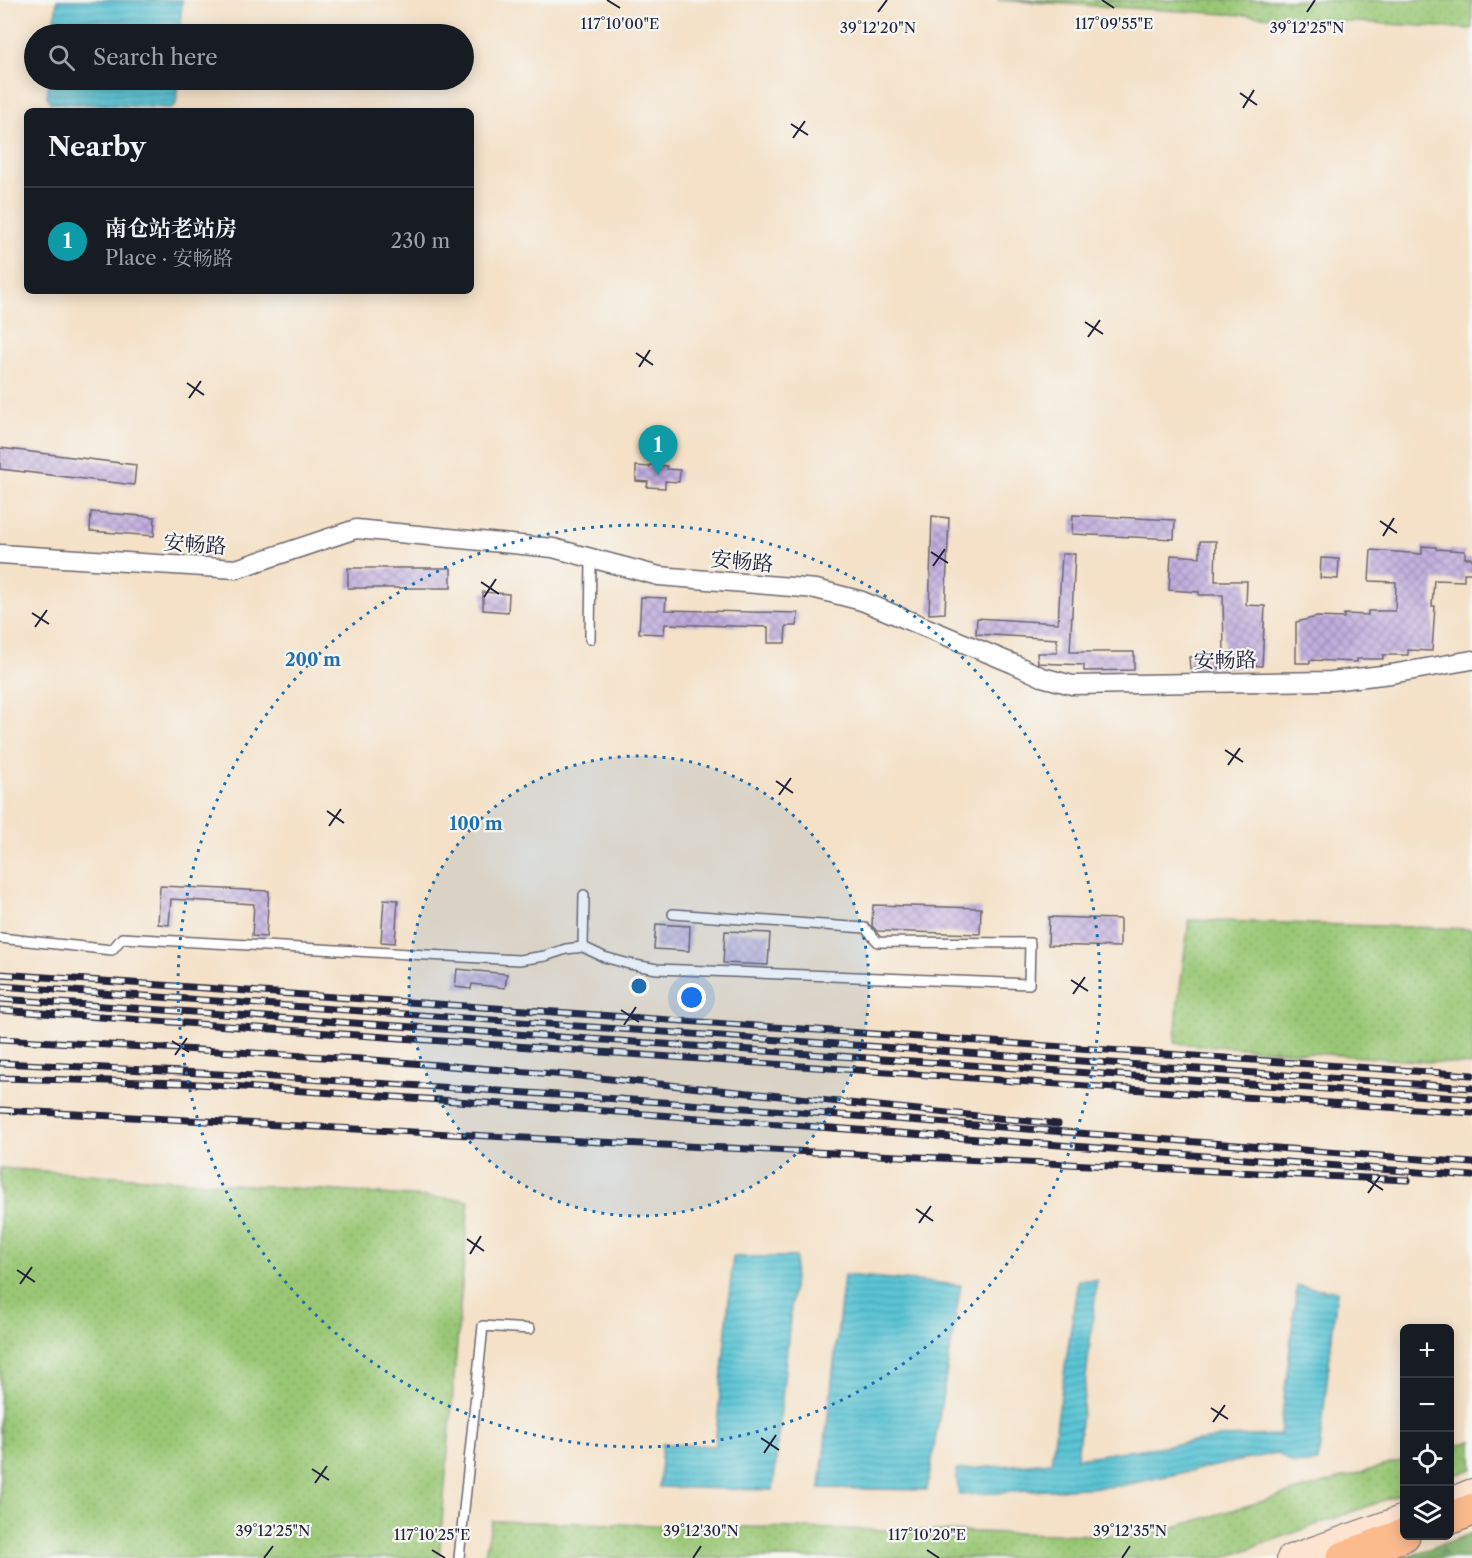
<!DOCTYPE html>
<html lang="en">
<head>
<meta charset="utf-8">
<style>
  body { margin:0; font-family:"Libre Caslon Text","Noto Serif SC",serif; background:#20242c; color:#f1f3f6 }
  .controls { position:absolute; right:18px; bottom:18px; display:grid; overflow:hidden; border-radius:9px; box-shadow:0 3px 15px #0003 }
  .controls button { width:54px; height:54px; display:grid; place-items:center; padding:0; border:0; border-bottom:2px solid #363941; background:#171b24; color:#f1f3f6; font:30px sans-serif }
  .you { position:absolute; left:692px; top:998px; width:21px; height:21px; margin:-15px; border:4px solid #fff; border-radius:50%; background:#1a73e8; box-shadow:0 0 0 9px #1a73e833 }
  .badge { display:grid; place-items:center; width:39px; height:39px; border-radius:50%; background:#1f6fb2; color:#fff; font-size:20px; font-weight:700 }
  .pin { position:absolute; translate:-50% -50px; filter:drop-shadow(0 2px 3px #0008) }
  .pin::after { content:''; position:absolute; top:32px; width:21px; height:18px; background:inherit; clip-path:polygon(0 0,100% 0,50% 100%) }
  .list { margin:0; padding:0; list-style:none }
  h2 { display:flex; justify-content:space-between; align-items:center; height:78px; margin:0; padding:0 24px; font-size:26px }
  h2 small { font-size:20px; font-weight:400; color:#9ea1a6 }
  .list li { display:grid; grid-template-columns:39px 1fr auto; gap:18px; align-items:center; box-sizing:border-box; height:108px; padding:0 24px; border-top:2px solid #363941 }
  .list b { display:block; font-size:22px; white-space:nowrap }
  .list p { margin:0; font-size:20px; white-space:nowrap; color:#9ea1a6 }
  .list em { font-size:20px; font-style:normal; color:#9ea1a6 }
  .icon { flex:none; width:33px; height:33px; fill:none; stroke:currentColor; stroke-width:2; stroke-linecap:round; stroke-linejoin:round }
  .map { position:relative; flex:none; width:1472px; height:1558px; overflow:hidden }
  .search { position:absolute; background:#171b24; box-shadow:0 3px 15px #0003; left:24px; top:24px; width:450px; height:66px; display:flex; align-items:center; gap:15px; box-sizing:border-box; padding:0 21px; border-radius:33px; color:#9ea1a6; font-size:22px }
  .panel { position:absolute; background:#171b24; box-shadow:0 3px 15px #0003; left:24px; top:108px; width:450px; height:186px; border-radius:9px }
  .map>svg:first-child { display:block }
</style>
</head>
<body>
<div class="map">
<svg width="1472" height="1558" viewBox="0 0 1472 1558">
  <defs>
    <pattern id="green-dots" width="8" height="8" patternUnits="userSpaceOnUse" patternTransform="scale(1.5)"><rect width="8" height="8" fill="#9ac775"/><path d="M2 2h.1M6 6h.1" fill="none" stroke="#84ab66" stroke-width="1.8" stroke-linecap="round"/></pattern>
    <pattern id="forest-firs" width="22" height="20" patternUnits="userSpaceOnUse" patternTransform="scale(1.5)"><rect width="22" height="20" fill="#7bac66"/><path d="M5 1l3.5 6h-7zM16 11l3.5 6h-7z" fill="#648c55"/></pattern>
    <pattern id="water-rules" width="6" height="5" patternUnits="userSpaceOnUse" patternTransform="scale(1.5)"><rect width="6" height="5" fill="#5bc5d5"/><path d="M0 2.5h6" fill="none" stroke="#4ba0ae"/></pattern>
    <pattern id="building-cross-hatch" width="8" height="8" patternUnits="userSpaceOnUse" patternTransform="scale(1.5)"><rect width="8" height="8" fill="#c1adde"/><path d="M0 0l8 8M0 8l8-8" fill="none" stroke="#9c8cb5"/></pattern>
  </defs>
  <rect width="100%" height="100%" fill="#f6f6f2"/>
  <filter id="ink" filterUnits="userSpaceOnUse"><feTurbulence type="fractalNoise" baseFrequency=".0167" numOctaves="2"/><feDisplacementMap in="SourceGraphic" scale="12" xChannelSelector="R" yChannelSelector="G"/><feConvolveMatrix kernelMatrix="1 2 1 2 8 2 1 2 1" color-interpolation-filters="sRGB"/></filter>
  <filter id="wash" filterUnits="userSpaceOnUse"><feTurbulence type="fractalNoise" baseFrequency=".008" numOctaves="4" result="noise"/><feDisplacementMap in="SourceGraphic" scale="24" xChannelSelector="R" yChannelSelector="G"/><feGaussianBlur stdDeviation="1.35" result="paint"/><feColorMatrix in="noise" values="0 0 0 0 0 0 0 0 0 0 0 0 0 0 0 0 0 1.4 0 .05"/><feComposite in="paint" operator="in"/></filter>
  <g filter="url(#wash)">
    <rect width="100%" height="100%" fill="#f4e1c8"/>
    <!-- green -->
    <path fill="url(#green-dots)" stroke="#5e7458" stroke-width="1.5" d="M997,0H1472V29Z
      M1189,920L1472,929V1065L1175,1043L1178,1003Z
      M0,1168L469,1200L439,1558H0Z
      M1472,1441V1469L1450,1477V1447Z
      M1404,1460V1493L1224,1558H484L492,1521L1143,1536Z"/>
    <!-- forest -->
    <path fill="url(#forest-firs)" stroke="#4e6750" stroke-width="1.5" d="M1472,1533V1558H1404Z"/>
    <!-- water -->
    <path fill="url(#water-rules)" stroke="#3e7488" stroke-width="1.5" d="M57,0H182L180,34H53Z
      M49,80H178L176,104L171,108L51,103L47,96Z
      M733,1257H796L773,1490L659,1487L662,1444L715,1446Z
      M844,1275L961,1285L927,1490L820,1488Z
      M1078,1280H1097L1077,1458L1228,1437L1280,1435L1297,1286L1337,1291L1318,1462L1294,1464L1277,1453L1119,1486L959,1495L956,1470L1051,1462Z"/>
    <g id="blocks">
      <!-- building -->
      <path fill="url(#building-cross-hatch)" d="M0,448L136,465L134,485L0,469Z
        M650,465L667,466V469L680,470L679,482L665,481V488L647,487L648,482L636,481V466L650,467Z
        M91,512L155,517L154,536L90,531Z
        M1073,515L1175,520L1174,539L1072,534Z
        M932,516L949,518L945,613L929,614Z
        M1200,541H1216L1215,581H1247L1246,605L1265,606L1262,666L1245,665V667L1190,669L1189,657L1224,656L1223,595H1199V592L1169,590L1171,555L1200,557Z
        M1422,546L1436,547V549L1465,551V558H1472V573H1464V581L1434,580L1432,606H1435L1432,651L1408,650V655H1383V659H1357V662L1310,660V663H1296V622L1317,617L1344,618V614L1368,615V611H1395L1396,582L1369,581L1371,550L1422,554Z
        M1062,554H1075L1070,652H1134V670L1084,671V665L1038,663L1037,653H1057V639L976,634L977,618L1058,623Z
        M1321,558L1339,559L1338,579L1320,578Z
        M348,568H451V588H348Z
        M483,592L509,594L508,612L483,610Z
        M641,597L666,598L665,610L798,613L797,626H786L785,643H768V627L665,624L664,634L639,633Z
        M160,886L269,891L266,937L252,936L254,904L171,899L169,925L158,924Z
        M384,899L398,900L395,943L381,942Z
        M873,905L981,908L980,934L877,931L872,926Z
        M1049,917L1120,919V947L1048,945Z
        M656,924L690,926L689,951L654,949Z
        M725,931L770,933L768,965L723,963Z
        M457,969L507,974L505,988L472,984L471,989L455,987Z"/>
    </g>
  </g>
  <g filter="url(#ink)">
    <use href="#blocks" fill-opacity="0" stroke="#6c656c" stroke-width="1.5"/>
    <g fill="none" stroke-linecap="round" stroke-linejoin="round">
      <defs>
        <path id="lane" d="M590,639L591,558
          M0,938L112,950L122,938L519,960L545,956L566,949L583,947L604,957L629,964L657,969L1029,984L1030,943L878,942L865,928L673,914
          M583,947L584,895
          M459,1558L483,1326L530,1329"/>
        <path id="street" d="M0,554L236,569L356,529L553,548L659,576L816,589L862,601L1014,664L1042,677L1072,685L1331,681L1391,674L1472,660"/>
        <path id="secondary" d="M1450,1501L1472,1492
          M1290,1558L1404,1518"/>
        <path id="highway" d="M1450,1518L1472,1510
          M1343,1558L1404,1535"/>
      </defs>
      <!-- lane casing -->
      <use href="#lane" stroke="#6c656c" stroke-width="12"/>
      <!-- street casing -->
      <use href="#street" stroke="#6c656c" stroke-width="21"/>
      <!-- secondary casing -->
      <use href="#secondary" stroke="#6c656c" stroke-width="28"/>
      <!-- highway casing -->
      <use href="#highway" stroke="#6c656c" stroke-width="34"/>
      <!-- lane -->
      <use href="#lane" stroke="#fff" stroke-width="9"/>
      <!-- street -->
      <use href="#street" stroke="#fff" stroke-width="18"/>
      <!-- secondary -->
      <use href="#secondary" stroke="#fde4d1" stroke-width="26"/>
      <!-- highway -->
      <use href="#highway" stroke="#fbbb8d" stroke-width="32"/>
      <defs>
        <path id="rail" d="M0,974L1472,1075
          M0,986L1472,1088
          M0,999L1472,1099
          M0,1010L1472,1113
          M0,1039L360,1059L580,1076L1058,1124
          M0,1063C491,1085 982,1126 1472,1163
          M0,1078L183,1083L592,1110L1472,1176
          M0,1110L620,1143L1408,1180"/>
      </defs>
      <!-- rail casing -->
      <use href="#rail" stroke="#22223b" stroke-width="7"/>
      <!-- rail -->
      <use href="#rail" stroke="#f6f6f2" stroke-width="4.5" stroke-dasharray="14" stroke-linecap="butt"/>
    </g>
  </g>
  <!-- ticks -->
  <path fill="none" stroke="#22223b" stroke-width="2" d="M607,0L620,8M1102,0L1114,8M878,12L887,0M1307,12L1315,0M1240,93L1257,105M1243,108L1254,90M791,124L808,135M793,138L805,121M1085,322L1103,334M1088,337L1100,320M636,353L653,365M639,367L650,350M187,383L204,395M189,398L201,381M1380,521L1397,533M1383,536L1394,518M931,552L948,563M933,566L945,549M481,582L499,594M484,597L496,579M32,613L49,624M35,627L47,610M1225,750L1243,762M1228,765L1240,748M776,781L793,793M779,795L791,778M327,811L344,823M329,826L341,809M1071,980L1088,991M1073,994L1085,977M621,1010L639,1022M624,1025L636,1007M172,1041L189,1052M175,1055L187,1038M1365,1178L1383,1190M1368,1193L1380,1176M916,1209L933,1221M919,1223L931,1206M467,1239L484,1251M470,1254L481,1236M17,1270L35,1282M20,1284L32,1267M1211,1408L1228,1419M1213,1422L1225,1405M761,1438L779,1450M764,1453L776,1435M312,1469L329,1480M315,1483L327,1466M432,1550L445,1558M927,1550L939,1558M264,1558L273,1546M693,1558L701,1546M1122,1558L1130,1546"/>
  <!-- distance rings -->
  <circle cx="639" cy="986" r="230" fill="#1f6fb2" fill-opacity=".12"/>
  <g fill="none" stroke="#1f6fb2" stroke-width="3" stroke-dasharray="3 6">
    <circle cx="639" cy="986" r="230"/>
    <circle cx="639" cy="986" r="461"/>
  </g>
  <g text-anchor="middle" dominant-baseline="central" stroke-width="4.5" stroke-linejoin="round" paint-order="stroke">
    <!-- street labels -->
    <g font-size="21" fill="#22223b" stroke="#f6f6f2">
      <text transform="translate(195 544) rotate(4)">安畅路</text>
      <text transform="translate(742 561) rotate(5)">安畅路</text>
      <text transform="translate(1225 660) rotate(-1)">安畅路</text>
    </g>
  </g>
  <g font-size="15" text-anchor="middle" fill="#22223b" stroke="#f6f6f2" stroke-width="4.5" stroke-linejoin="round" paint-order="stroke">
    <text x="620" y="29">117°10'00"E</text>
    <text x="1114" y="29">117°09'55"E</text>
    <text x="878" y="33">39°12'20"N</text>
    <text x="1307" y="33">39°12'25"N</text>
    <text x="273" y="1536">39°12'25"N</text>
    <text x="701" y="1536">39°12'30"N</text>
    <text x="1130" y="1536">39°12'35"N</text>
    <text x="432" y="1540">117°10'25"E</text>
    <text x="927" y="1540">117°10'20"E</text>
  </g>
  <circle cx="639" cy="986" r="9" fill="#1f6fb2" stroke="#f6f6f2" stroke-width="3"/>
  <g font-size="18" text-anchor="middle" font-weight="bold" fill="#1f6fb2" stroke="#f6f6f2" stroke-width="4.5" stroke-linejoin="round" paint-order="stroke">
    <text x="313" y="666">200 m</text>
    <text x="476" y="830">100 m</text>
  </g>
</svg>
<div class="controls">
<button>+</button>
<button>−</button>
<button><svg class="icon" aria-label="locate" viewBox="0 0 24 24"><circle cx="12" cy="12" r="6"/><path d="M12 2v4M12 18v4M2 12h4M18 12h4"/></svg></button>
<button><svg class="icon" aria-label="layers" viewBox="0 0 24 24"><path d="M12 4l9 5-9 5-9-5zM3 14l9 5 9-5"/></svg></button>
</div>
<div class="you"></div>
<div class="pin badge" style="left:658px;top:475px;background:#0f9aa8">1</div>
<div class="search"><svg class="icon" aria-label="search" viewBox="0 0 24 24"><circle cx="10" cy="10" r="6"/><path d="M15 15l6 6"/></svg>Search here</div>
<section class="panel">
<h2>Nearby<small></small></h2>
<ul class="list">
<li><span class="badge" style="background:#0f9aa8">1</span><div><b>南仓站老站房</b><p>Place · 安畅路</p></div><em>230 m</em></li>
</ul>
</section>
</div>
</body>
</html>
